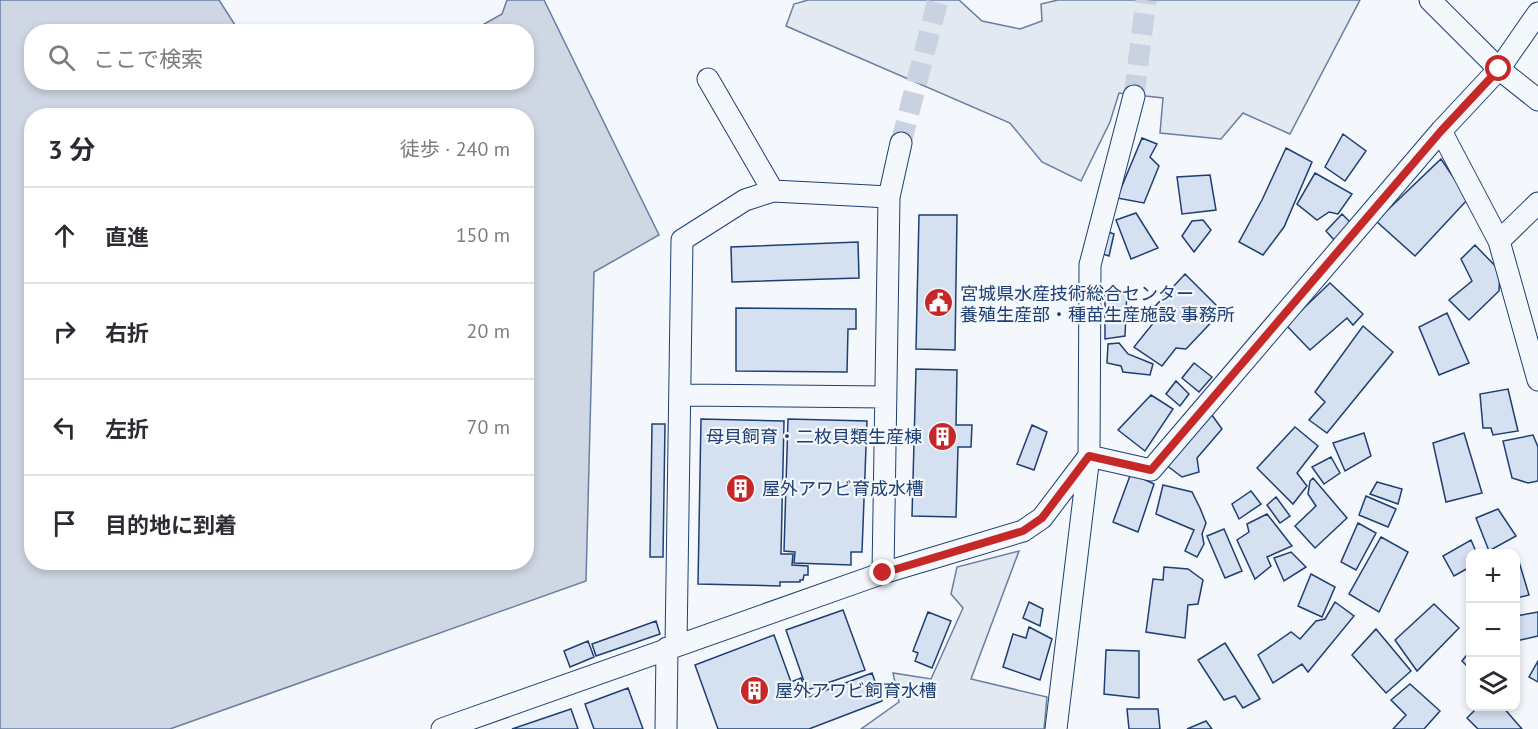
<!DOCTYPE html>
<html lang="ja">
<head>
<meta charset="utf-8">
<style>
  body { margin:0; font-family:"PT Sans","Noto Sans JP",sans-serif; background:#f2f2f3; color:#2b2b33 }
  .controls { position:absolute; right:18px; bottom:18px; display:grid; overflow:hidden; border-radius:12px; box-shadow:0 3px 9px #0003 }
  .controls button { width:54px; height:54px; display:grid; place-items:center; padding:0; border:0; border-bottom:2px solid #e1e1e2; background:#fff; color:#2b2b33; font:30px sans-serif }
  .stop { position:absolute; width:18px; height:18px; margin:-14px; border:4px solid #c62828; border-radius:50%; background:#fff }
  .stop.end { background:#c62828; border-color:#fff; box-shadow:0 2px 6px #0008 }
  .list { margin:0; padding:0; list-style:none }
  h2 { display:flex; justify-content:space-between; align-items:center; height:78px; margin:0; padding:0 24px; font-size:26px }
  h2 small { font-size:20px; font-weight:400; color:#7c7c81 }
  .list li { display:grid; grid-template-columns:39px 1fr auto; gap:18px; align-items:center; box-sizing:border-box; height:96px; padding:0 24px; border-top:2px solid #e1e1e2 }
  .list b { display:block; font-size:22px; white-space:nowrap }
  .list em { font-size:20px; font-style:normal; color:#7c7c81 }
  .icon { flex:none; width:33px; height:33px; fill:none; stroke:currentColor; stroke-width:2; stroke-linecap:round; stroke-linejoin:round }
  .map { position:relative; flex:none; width:1538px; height:729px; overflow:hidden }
  .search { position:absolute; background:#fff; box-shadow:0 3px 9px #0003; left:24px; top:24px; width:510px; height:66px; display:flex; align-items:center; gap:15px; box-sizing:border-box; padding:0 21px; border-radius:24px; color:#7c7c81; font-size:22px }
  .panel { position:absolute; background:#fff; box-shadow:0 3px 9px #0003; left:24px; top:108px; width:510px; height:462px; border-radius:24px }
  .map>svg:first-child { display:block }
</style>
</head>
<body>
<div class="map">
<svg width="1538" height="729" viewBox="0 0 1538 729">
  <rect width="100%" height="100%" fill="#f4f7fb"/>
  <!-- green -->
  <path fill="#e3e9f0" stroke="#687fa3" stroke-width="1.5" d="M808,0H959L982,21L1020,29L1042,21L1041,4L1058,0H1360L1290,134L1243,113L1221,139L1160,133L1163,98L1119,93L1110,122L1081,181L1042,162L1010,123L786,26L794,4Z
    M1019,551L971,679L1047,697L1044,729H861L899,702L893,673L931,679L963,608L951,594L957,567Z"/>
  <!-- water -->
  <path fill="#cfd7e4" stroke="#687fa3" stroke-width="1.5" fill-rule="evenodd" d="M0,0H219L235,25L258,31L32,32V82H526V32L452,31L459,28L479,27L502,14L507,0H544L659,235L594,272L586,581L170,729H0ZM32,116H526V562H32Z"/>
  <!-- building -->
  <path fill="#d5e0f0" stroke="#1d3f73" stroke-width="1.5" d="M1343,134L1366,151L1345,181L1325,167Z
    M1142,138L1157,144L1150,157L1159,166L1144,203L1117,198Z
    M1286,148L1312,162L1284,227L1263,255L1239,242L1262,200Z
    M1441,159L1468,199L1415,256L1376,221Z
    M1315,173L1352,194L1338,214L1329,212L1317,220L1297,204Z
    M1210,175L1216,210L1182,214L1177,177Z
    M1136,213L1158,248L1131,259L1116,220Z
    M1342,214L1350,222L1336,242L1326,231Z
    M919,215H957L955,350L916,349Z
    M1203,220L1211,230L1194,252L1182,236L1192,221Z
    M1106,231L1114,234L1109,256L1100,253Z
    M858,242L859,278L732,282L731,247Z
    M1475,245L1500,271L1499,291L1469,320L1449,300L1472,281L1461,259Z
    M1185,274L1222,311L1186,349L1176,348L1162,366L1134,347L1155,321L1147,315Z
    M1330,283L1363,314L1353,325L1347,318L1310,350L1286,325Z
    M1127,291L1125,336L1105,339V292Z
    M736,308L856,309V329H848L847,372L736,371Z
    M1447,313L1469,363L1439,375L1419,327Z
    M1363,326L1393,352L1327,433L1309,420L1325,402L1315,392Z
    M1119,343L1128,354L1153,364L1150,375L1123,372L1121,366L1107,363L1108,344Z
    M1194,363L1212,377L1199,392L1182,378Z
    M916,369L957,370L956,425H972L971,447H958L956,517L912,516Z
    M1176,381L1189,394L1180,406L1166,394Z
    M1508,389L1518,431L1493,435L1491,428H1483L1480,394Z
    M1151,395L1173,409L1145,451L1118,430Z
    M1209,411L1222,429L1197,458L1199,472L1182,477L1162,462Z
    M701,419L784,421L781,554H793L792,565L808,566V575H804L803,580H800V582H780V586L698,584Z
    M788,419L867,421L862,552H851V565L794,563L795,552L784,551Z
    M652,424H665L663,557H650Z
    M1032,425L1047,432L1034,470L1017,464Z
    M1295,427L1318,446L1297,473L1307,486L1293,504L1257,468Z
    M1364,433L1371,456L1345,471L1333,443Z
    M1464,433L1482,493L1446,502L1433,443Z
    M1533,435L1538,447V481L1528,483L1512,478L1503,441Z
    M1331,457L1340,473L1324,484L1312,467Z
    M1131,473L1154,484L1138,532L1113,522Z
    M1313,478L1347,518L1315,548L1295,526L1316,506L1308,494L1310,481Z
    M1377,482L1402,489L1398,504L1370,494Z
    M1163,485L1192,492L1200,508L1206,523L1202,534L1204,544L1197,557L1185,551L1194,530L1156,514Z
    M1251,491L1261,504L1239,519L1232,504Z
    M1366,496L1396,509L1388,527L1359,515Z
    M1276,497L1290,516L1280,523L1267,505Z
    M1498,509L1516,536L1489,551L1476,518Z
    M1267,514L1292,546L1267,557L1271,566L1255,579L1237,540L1249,532L1247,524Z
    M1358,523L1376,533L1356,570L1341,562Z
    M1224,529L1242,571L1225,578L1207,536Z
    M1381,537L1408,552L1379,612L1349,594Z
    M1471,540L1477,554H1470V567L1454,576L1443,556Z
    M1291,552L1306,567L1284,581L1274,558Z
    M1517,555L1529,595L1516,598V556Z
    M1164,567L1188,569L1203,580L1198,604L1188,605L1185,638L1146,632L1153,579L1163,580Z
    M1311,574L1335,587L1322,617L1298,606Z
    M1029,602L1043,609L1040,626L1023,618Z
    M1335,602L1354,616L1308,672L1302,664L1273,683L1258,655L1291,632L1300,639L1316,621L1325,619Z
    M1434,604L1459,628L1417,671L1395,640Z
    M843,610L865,670L807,690L786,630Z
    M928,612L951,621L932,668L915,661L918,653L913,651Z
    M1538,612V636L1516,641V616Z
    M656,621L660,634L596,656L592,644Z
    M1029,627L1052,639L1040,680L1003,667L1013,634L1026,638Z
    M1376,629L1411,671L1386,693L1352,655Z
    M774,635L791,682L801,678L808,697L872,673L882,701L809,729H718L695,665Z
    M588,641L594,657L570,667L564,651Z
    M1225,643L1260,699L1243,708L1235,696L1224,700L1198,660Z
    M1106,650L1139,651V698L1104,694Z
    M1470,651V669L1462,661Z
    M1538,661V682L1529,677Z
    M1410,684L1440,711L1424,729H1393L1406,715L1391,700Z
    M628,688L643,729H594L585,704Z
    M1479,706H1502L1522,729H1478L1467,718Z
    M571,709L578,729H512Z
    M1127,709H1158L1160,729H1129Z
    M1206,721L1212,729H1187Z"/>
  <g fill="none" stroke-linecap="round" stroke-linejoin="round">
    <!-- street-tunnel -->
    <path stroke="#c9d2e0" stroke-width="21" stroke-dasharray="21 10" stroke-linecap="butt" d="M1134,96L1146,0
      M901,143L938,0"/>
    <defs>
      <path id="street" d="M1430,0L1499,69L1538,100
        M708,79L773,191
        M1441,131L1499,241L1538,380
        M1499,241L1538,203
        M680,395L886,397
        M1089,456L1151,470L1441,131L1499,69L1538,13
        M883,573L889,197L901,143
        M676,645L682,240L745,200L773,191L889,197
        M442,729L883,573L1023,531L1042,518L1089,456
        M666,729L667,648
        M1056,729L1089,456L1090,265L1134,96"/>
    </defs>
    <!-- street casing -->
    <use href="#street" stroke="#1d3f73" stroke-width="23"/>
    <!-- street -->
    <use href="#street" stroke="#f4f7fb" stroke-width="21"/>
  </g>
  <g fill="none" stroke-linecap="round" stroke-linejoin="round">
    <!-- route -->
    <path stroke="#c62828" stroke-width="8" d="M883,573L1023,531L1042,518L1089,456L1151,470L1441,131L1499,69"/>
  </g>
  <!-- icons -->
  <defs>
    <symbol id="civic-disc" viewBox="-11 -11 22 22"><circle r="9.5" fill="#c62828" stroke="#f4f7fb"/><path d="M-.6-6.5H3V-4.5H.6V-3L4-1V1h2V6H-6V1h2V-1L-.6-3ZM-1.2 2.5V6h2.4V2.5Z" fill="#fff"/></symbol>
    <symbol id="building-disc" viewBox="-11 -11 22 22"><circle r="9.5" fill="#c62828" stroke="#f4f7fb"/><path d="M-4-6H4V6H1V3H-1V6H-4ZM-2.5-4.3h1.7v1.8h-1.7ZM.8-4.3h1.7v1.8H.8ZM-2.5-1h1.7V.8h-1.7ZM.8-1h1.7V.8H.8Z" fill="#fff"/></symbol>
  </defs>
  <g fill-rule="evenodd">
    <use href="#civic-disc" x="922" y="286" width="33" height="33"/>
    <use href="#building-disc" x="926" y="420" width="33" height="33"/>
    <use href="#building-disc" x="724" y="472" width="33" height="33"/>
    <use href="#building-disc" x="738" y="674" width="33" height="33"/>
  </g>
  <g text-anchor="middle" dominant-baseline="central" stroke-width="4.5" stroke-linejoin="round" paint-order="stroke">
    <!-- poi labels -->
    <g font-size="18" fill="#1d3f73" stroke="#f4f7fb" text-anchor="start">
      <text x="960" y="293">宮城県水産技術総合センター<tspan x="960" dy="21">養殖生産部・種苗生産施設 事務所</tspan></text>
      <text x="922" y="436" text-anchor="end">母貝飼育・二枚貝類生産棟</text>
      <text x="762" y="488">屋外アワビ育成水槽</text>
      <text x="775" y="690">屋外アワビ飼育水槽</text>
    </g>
  </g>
</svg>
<div class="controls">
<button>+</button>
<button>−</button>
<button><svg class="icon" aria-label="layers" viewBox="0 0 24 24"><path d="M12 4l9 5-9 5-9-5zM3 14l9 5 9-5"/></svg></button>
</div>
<div class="stop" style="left:1499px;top:69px"></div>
<div class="stop end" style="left:883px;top:573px"></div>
<div class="search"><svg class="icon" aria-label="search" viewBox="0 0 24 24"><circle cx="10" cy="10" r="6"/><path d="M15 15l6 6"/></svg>ここで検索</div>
<section class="panel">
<h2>3 分<small>徒歩 · 240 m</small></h2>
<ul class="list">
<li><svg class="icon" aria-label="ahead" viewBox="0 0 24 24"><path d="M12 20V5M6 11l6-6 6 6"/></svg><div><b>直進</b></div><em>150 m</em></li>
<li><svg class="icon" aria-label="right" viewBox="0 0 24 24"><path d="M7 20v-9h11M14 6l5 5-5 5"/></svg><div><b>右折</b></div><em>20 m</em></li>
<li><svg class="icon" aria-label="left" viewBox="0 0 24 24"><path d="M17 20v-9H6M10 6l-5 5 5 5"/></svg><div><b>左折</b></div><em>70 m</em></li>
<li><svg class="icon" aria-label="arrive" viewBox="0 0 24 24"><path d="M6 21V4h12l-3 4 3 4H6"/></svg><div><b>目的地に到着</b></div></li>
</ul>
</section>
</div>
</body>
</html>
